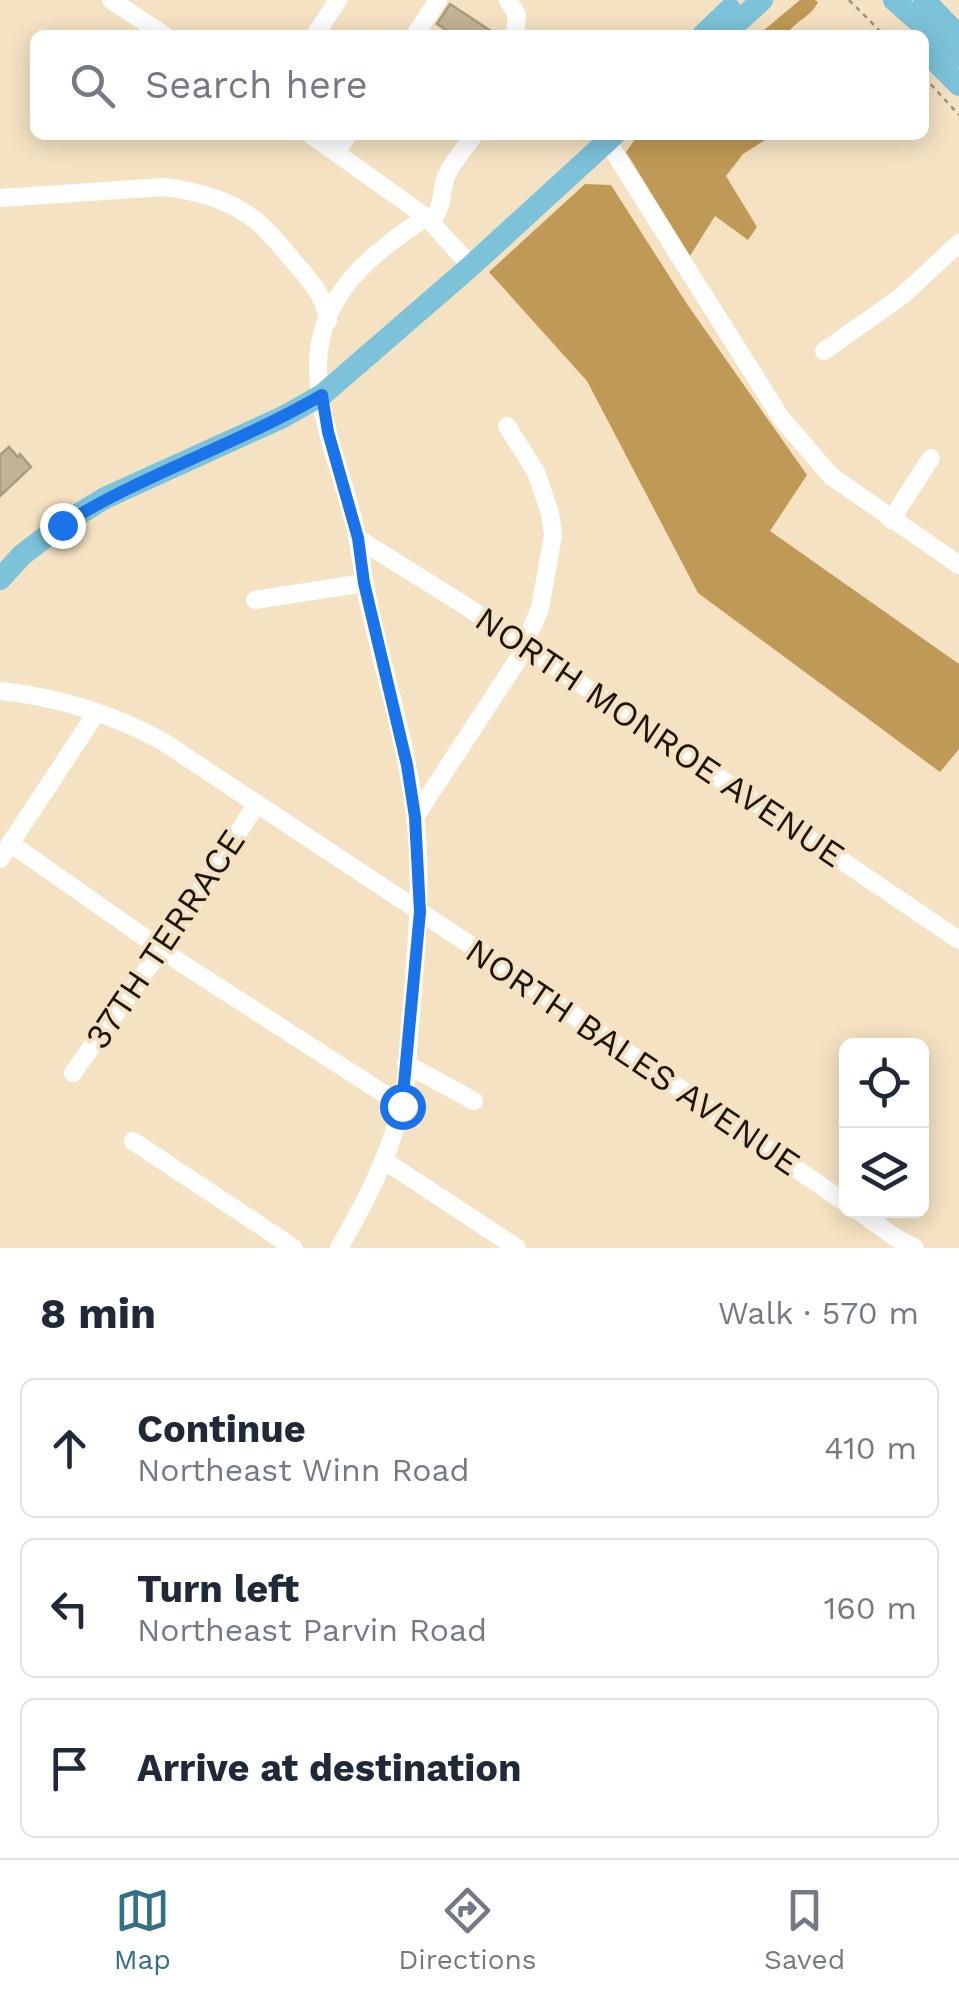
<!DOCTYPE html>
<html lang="en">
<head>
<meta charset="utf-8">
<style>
  body { margin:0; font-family:"Work Sans",sans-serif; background:#f6f6f7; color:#1f2937 }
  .controls { position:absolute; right:30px; bottom:30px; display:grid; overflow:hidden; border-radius:15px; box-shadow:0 5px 25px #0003 }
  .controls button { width:90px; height:90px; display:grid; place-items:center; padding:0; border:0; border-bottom:2px solid #e0e1e3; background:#fff; color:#1f2937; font:50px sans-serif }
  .stop { position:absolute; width:30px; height:30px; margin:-22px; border:8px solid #1a73e8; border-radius:50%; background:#fff }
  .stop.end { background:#1a73e8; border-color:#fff; box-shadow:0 2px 10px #0008 }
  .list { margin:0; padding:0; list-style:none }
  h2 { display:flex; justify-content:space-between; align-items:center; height:130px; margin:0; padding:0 40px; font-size:42px }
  h2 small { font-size:32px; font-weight:400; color:#747a83 }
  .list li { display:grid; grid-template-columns:65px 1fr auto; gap:30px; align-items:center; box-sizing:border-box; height:140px; margin:0 20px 20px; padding:0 20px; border:2px solid #e0e1e3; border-radius:15px }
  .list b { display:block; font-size:38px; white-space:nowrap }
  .list p { margin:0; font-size:32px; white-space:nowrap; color:#747a83 }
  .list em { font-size:32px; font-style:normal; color:#747a83 }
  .icon { flex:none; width:55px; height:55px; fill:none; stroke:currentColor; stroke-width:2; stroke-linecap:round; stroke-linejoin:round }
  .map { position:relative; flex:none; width:959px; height:1248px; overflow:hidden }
  .search { position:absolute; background:#fff; box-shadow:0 5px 25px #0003; left:30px; right:30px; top:30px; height:110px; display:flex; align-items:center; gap:25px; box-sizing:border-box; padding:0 35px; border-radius:15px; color:#747a83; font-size:38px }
  .sheet { height:610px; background:#fff }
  nav { display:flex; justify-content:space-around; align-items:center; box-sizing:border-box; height:140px; border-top:2px solid #e0e1e3; background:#fff; font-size:28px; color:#747a83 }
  nav a { display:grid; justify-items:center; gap:5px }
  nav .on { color:#337087 }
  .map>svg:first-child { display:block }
</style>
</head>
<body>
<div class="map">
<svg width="959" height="1248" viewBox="0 0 959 1248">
  <rect width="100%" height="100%" fill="#f4e2c2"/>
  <!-- forest -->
  <path fill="#bf9a56" d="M800,0H815L818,2C811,17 795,21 786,35H758Z
    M638,135H773L743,154L726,176L757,227L748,240L715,216L690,256L626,152Z
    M585,184L611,185L687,304L807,475L770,531L959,664V749L940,772L698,593L587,381L489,272Z"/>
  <!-- building -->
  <path fill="#c3b294" stroke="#ab9a7c" stroke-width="2.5" d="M450,4L497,35H453L437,24Z
    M9,447L18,457L20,454L31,467L0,496V455Z"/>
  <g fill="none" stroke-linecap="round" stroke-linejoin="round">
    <!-- path -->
    <path stroke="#a0937b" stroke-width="2.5" stroke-dasharray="5 5" stroke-linecap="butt" d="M849,0L884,35
      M924,77L959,115"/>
    <!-- minor -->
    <path stroke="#fff" stroke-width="18" d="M111,0L164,35
      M508,0L517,15L515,35
      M315,35L338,0
      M415,35L438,0
      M311,135L426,217L471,266
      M607,141L781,418L831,476L959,565
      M336,152L348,135
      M0,198L164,187C199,191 236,201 263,227C274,237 284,250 294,262C310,280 325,296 328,321
      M430,222C444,209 440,192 446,177C452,162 465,148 474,135
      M824,351L902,296L959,243
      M891,520L931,458
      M357,538L464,605L959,940
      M255,600L364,583
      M0,691C57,697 112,714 162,741L499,964L846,1203
      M415,817L517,661L540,609L553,535L550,513L536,472L507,426
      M10,843L181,963L403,1106
      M0,859L97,712
      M406,1064L474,1101
      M73,1073L175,930L256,805
      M133,1141L294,1248
      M385,1161L517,1248
      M857,1210L893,1236L915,1248
      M339,1248C365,1203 387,1160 401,1110C408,1084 407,1054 410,1027C416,957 423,886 415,815C406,738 380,662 365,586C362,571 361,556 358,541C347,482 317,424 318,363C320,292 373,253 426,217"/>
    <!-- major -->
    <path stroke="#7cc2d9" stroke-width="22" d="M894,0L959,57
      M924,0L959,36
      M703,35L730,9
      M724,35L762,0
      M924,50L959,85
      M0,579L22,555L61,525L105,498L283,417L322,395L471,266L614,135"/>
  </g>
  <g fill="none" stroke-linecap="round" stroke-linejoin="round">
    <!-- route -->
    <path stroke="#1a73e8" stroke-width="12" d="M62,525C144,474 238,444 322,395L328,432L358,538L364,583L407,765L415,817L420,912L402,1106"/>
  </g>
  <g text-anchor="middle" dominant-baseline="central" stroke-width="8" stroke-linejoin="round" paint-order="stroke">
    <!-- street labels -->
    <g font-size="35" fill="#1b150a" stroke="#f4e2c2">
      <text transform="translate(660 737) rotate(34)">NORTH MONROE AVENUE</text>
      <text transform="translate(165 939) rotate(-56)">37TH TERRACE</text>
      <text transform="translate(633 1057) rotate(34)">NORTH BALES AVENUE</text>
    </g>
  </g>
</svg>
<div class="controls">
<button><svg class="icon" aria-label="locate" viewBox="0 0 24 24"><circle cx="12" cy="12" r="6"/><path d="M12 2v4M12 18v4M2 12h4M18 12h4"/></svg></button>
<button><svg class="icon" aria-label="layers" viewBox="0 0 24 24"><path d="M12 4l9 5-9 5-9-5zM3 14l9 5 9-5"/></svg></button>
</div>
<div class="stop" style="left:402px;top:1106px"></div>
<div class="stop end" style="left:62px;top:525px"></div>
<div class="search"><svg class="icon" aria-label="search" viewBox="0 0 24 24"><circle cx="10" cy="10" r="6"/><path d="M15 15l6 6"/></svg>Search here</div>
</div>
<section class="sheet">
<h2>8 min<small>Walk · 570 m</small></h2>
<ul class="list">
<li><svg class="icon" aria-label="ahead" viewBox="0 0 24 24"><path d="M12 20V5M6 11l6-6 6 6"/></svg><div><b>Continue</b><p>Northeast Winn Road</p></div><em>410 m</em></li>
<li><svg class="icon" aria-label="left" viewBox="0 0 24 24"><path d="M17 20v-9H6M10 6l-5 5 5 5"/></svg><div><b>Turn left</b><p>Northeast Parvin Road</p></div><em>160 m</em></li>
<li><svg class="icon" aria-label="arrive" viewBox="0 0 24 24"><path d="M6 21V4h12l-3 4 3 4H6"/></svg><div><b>Arrive at destination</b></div></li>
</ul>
</section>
<nav>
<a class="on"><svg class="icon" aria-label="map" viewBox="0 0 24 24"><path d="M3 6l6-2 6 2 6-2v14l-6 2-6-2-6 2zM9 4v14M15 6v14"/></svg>Map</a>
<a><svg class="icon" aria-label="directions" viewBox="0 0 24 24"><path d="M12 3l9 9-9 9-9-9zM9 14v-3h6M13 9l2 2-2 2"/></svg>Directions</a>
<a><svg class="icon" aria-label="saved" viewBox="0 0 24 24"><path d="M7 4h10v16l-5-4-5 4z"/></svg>Saved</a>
</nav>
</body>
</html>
